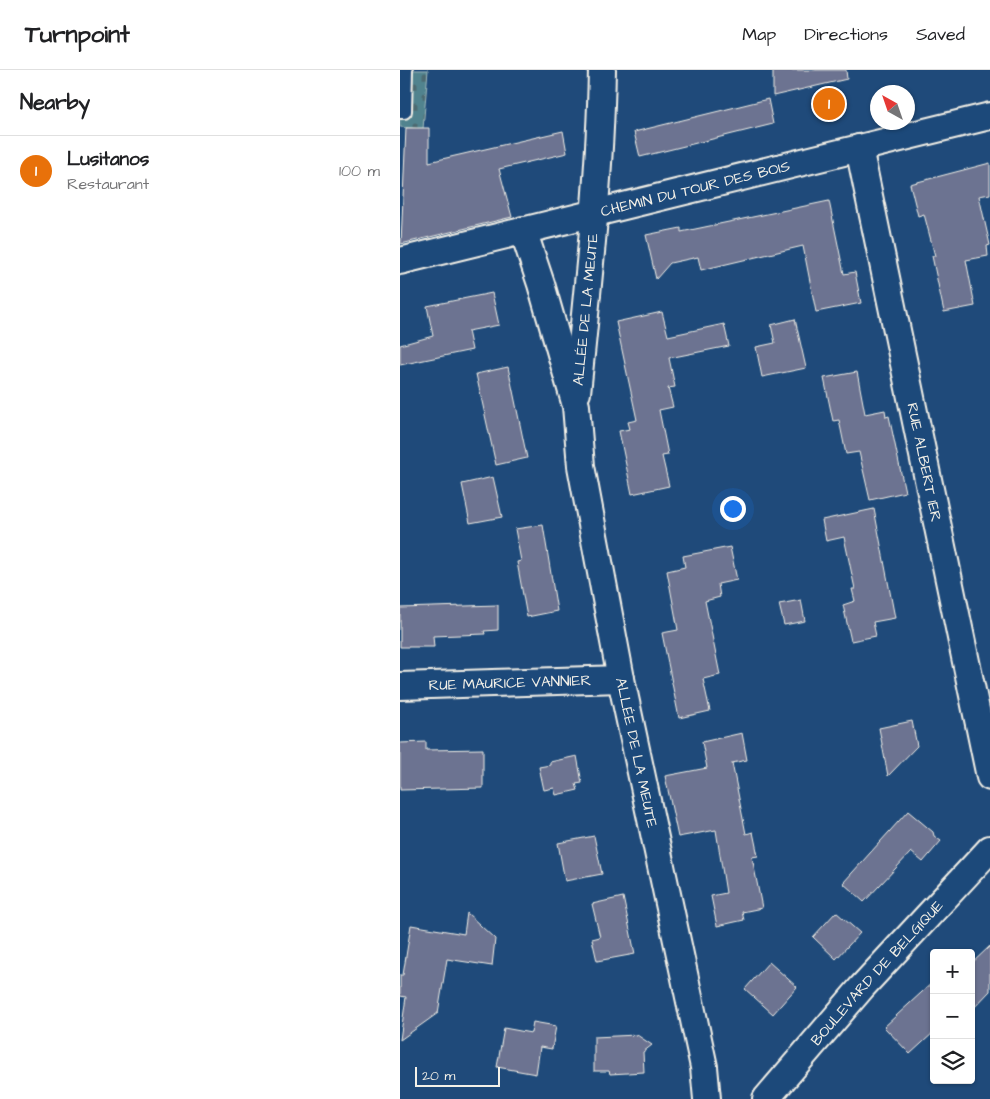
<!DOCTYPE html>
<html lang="en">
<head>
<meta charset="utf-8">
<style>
  body { margin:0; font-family:"Architects Daughter",sans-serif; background:#f6f6f6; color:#202124 }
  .controls { position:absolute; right:15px; bottom:15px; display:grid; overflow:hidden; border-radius:5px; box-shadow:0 1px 4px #0004 }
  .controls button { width:45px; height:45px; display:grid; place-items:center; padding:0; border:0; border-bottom:1px solid #e0e0e0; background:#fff; color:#202124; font:25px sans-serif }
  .compass { position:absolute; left:470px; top:15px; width:45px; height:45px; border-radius:50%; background:#fff; box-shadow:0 1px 4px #0004; rotate:320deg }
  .scale { position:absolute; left:15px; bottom:12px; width:85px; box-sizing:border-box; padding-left:5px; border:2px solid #f4f1e8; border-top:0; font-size:14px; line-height:18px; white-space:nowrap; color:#f4f1e8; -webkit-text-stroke:4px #1f4a7a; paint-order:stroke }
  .you { position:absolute; left:332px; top:438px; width:18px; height:18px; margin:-12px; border:4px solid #fff; border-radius:50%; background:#1a73e8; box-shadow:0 0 0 8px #1a73e833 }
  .badge { display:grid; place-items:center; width:32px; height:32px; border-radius:50%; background:#0f766e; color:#fff; font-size:16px; font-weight:700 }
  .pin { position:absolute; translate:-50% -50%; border:2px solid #fff; box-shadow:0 1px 5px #0006 }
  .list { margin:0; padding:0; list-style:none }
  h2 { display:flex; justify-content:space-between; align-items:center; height:65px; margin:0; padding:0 20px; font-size:21px }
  h2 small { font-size:16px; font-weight:400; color:#757577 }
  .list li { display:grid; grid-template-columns:32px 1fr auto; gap:15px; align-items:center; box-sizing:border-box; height:70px; padding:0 20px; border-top:1px solid #e0e0e0 }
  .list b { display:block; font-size:19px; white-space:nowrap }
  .list p { margin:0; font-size:16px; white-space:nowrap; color:#757577 }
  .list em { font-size:16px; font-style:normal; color:#757577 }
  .icon { flex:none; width:28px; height:28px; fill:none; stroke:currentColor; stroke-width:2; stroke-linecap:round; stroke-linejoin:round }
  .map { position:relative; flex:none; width:590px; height:1029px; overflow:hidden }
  header { display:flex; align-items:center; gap:30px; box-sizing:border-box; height:70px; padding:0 25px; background:#fff; border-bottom:1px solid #e0e0e0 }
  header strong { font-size:24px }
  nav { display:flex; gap:28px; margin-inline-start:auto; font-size:18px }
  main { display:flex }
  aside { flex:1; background:#fff }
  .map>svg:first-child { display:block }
</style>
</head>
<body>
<header>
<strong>Turnpoint</strong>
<nav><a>Map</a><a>Directions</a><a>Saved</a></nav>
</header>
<main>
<aside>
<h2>Nearby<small></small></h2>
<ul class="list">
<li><span class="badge" style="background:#e8710a">1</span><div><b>Lusitanos</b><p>Restaurant</p></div><em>100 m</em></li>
</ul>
</aside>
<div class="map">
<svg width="590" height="1029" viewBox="0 0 590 1029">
  <defs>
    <pattern id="cemetery-stones" width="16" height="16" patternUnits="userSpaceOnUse" patternTransform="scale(1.25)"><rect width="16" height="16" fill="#51838e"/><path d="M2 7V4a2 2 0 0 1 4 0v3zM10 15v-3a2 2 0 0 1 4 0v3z" fill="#4e6b71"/></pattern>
  </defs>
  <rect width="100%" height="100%" fill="#1f4a7a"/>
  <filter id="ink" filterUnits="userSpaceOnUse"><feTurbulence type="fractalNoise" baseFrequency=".02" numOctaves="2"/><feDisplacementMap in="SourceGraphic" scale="10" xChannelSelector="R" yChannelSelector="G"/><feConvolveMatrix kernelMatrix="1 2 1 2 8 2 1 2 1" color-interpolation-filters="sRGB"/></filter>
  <g filter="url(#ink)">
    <!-- cemetery -->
    <path fill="url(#cemetery-stones)" stroke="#a2babb" d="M0,0H28L23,59L0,57Z"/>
    <!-- building -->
    <path fill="#6c7391" stroke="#f4f1e8" d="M373,0H446L447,9L373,26Z
      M368,29L373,54L240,87L234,62Z
      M6,58H29V92L163,61L167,83L99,99L112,147L1,174Z
      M590,93V124L579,126L590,175L587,176L588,186L566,190L575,236L544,242L532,186H535L524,144L518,146L510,114Z
      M429,131L444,204L455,202L461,233L416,242L403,176L301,200L298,187L270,193L256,209L246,165L281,158V162Z
      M92,223L99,255L68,261L72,280L0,295V275L33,266L27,236Z
      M262,242L268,266L324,254L329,276L269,288L275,317L268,318L273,337L259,340L268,385L262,386L269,416L232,424L219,361L230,359L228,352L237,350L216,252Z
      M395,249L406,298L362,307L356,277L375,273L371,255Z
      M108,297L127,388L96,395L76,304Z
      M457,302L465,344L485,340L486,347L489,346L505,422L470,430L459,382L446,384L439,350L433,351L424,308Z
      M93,407L102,447L70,453L62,414Z
      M474,439L495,548L473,552L476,566L451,571L443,535L455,531L452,519H455L444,467L426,471L422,450Z
      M143,455L157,541L127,547L117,492L121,491L115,459Z
      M330,477L337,510L318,514L320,527L305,531L320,605L303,609L310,641L279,648L262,563L278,560L267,501L285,497L283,486Z
      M401,530L405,551L384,555L379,534Z
      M98,535V560L84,561L85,564L33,566L34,577H0V538Z
      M512,651L517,676L488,706L479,658Z
      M342,663L347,690L332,693L346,764L353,762L358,786L352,787L362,838L342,842L344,850L317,856L311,826L326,823L316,760L278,767L265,706L307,698L302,672Z
      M26,672V680L83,679V718L0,720V673Z
      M177,686L182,713L176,714L178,720L156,725L154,718L144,720L139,697L150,695V692Z
      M508,741L533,762L534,766L541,771L523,792L511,782L464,832L443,813Z
      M194,766L202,804L165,811L158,773Z
      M223,827L235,884L197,891L192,869L200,867L192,834Z
      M436,842L460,863L436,889L413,867Z
      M67,843L95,869L92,896L47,889L38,943L0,970L6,927L0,926V905H3L11,855L64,864Z
      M590,876V921L571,941V894Z
      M369,892L397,917L373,944L345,919Z
      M534,911V962L510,984L484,957Z
      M133,952L156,956L152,979L140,977L136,1004L97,997L104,958L131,963Z
      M237,965L252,975L243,982L244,1002L210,1004L209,1001H194V967Z"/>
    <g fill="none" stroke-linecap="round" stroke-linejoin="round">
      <defs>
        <path id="service" d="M0,41H4L5,0"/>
        <g id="minor">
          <path id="s1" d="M459,78L590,707"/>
          <path id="s2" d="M123,160L141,214L176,336L181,396L221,609L304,997L307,1029"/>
          <path id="s3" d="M0,191L590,46"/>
          <path id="s4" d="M177,323C188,215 200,108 202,0"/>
          <path id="s5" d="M0,616L221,609"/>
          <path id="s6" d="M366,1029L462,917L590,779"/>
        </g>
      </defs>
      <!-- service casing -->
      <use href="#service" stroke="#f4f1e8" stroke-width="18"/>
      <!-- minor casing -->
      <use href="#minor" stroke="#f4f1e8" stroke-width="30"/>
      <!-- service -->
      <use href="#service" stroke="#1f4a7a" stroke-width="14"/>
      <!-- minor -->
      <use href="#minor" stroke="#1f4a7a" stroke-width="26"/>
    </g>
  </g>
  <g text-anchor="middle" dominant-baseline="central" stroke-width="4" stroke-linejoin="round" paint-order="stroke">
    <!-- street labels -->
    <g font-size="15" fill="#f4f1e8" stroke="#1f4a7a">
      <text stroke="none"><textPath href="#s3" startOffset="304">CHEMIN DU TOUR DES BOIS</textPath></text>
      <text stroke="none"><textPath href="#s4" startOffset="84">ALLÉE DE LA MEUTE</textPath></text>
      <text stroke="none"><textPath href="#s1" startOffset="321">RUE ALBERT 1ER</textPath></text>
      <text stroke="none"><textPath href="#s5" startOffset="110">RUE MAURICE VANNIER</textPath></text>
      <text stroke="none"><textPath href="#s2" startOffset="536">ALLÉE DE LA MEUTE</textPath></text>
      <text stroke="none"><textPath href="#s6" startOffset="168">BOULEVARD DE BELGIQUE</textPath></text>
    </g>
  </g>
</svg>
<div class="controls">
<button>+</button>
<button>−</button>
<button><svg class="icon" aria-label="layers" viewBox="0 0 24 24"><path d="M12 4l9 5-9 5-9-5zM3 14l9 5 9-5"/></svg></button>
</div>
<svg class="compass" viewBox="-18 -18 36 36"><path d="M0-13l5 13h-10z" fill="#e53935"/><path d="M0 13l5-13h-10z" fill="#757577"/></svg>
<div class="scale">20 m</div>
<div class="you"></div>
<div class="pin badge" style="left:429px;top:34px;background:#e8710a">1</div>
</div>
</main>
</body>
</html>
